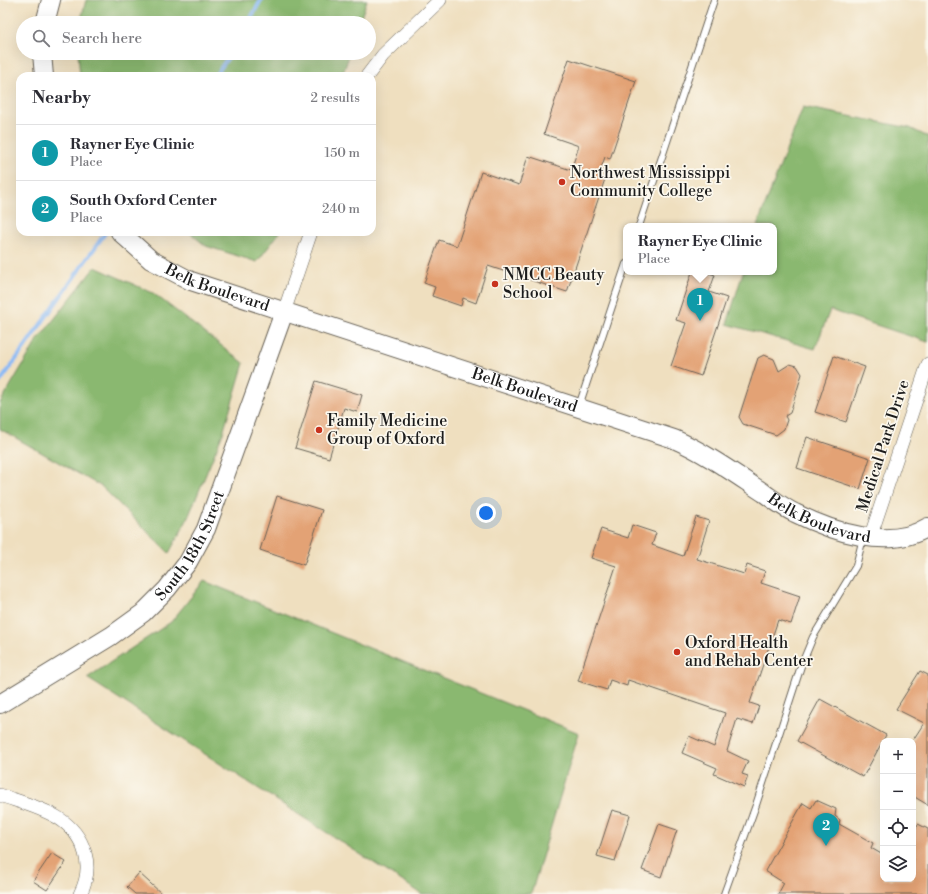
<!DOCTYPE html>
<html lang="en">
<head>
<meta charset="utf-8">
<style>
  body { margin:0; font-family:"Libre Bodoni",serif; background:#f2f2f3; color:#2b2b33 }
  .controls { position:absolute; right:12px; bottom:12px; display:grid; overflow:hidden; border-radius:8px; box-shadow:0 4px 16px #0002 }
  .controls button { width:36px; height:36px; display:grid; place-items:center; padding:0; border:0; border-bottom:1px solid #e1e1e2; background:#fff; color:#2b2b33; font:20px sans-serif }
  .you { position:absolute; left:486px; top:513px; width:14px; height:14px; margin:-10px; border:3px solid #fff; border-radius:50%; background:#1a73e8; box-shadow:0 0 0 6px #1a73e833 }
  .badge { display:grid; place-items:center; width:26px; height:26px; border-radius:50%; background:#b45309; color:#fff; font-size:13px; font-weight:700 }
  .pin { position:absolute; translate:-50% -33px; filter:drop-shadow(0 1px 2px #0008) }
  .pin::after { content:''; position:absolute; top:21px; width:14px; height:12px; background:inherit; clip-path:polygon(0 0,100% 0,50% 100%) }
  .popup { position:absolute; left:623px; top:223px; width:154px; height:52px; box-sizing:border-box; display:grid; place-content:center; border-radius:8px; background:#fff; filter:drop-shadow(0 1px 3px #0005); font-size:13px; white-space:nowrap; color:#7c7c81 }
  .popup b { font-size:15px; color:#2b2b33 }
  .popup::after { content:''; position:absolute; left:50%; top:100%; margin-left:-8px; border:8px solid transparent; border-top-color:#fff }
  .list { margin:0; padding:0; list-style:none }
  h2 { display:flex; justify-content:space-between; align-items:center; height:52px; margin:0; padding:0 16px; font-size:17px }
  h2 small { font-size:13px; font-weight:400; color:#7c7c81 }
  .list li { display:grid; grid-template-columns:26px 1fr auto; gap:12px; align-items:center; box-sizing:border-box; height:56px; padding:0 16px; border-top:1px solid #e1e1e2 }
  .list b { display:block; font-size:15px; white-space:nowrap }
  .list p { margin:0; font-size:13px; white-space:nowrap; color:#7c7c81 }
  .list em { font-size:13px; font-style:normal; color:#7c7c81 }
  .icon { flex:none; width:22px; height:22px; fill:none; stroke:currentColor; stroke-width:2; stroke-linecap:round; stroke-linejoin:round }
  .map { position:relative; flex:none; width:928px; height:894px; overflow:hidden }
  .search { position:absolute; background:#fff; box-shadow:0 4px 16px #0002; left:16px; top:16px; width:360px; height:44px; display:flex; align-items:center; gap:10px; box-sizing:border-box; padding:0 14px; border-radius:22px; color:#7c7c81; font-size:15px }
  .panel { position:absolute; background:#fff; box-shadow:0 4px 16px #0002; left:16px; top:72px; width:360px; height:164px; border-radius:12px }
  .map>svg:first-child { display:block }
</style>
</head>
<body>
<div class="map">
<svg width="928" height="894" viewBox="0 0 928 894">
  <rect width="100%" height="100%" fill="#fbf7ec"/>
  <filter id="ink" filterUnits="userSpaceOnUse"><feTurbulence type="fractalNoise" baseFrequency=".025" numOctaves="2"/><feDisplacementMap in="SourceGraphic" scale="8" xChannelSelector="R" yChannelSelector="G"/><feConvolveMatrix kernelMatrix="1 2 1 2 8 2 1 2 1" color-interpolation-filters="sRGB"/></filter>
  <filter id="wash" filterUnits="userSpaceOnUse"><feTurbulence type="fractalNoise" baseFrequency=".012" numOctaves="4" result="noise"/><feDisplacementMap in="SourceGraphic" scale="16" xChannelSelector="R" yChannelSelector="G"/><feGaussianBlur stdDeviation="0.9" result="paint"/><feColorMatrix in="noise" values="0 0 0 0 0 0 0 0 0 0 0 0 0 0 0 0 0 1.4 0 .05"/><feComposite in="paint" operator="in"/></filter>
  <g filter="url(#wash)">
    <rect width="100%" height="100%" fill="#efdfbf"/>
    <!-- forest -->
    <path fill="#8ab870" stroke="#536a46" d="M86,0H367L359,23H80Z
      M78,53H350L342,76H80Z
      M803,107L910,128L928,137V342L830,310L815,349L727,324L743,272H774V226H757Z
      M189,232H280L257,262L206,246Z
      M95,267L153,293L244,363L223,433L187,520L169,553L102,487L0,429V403L37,341Z
      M204,581L579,733L531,894H422L87,678L171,622Z"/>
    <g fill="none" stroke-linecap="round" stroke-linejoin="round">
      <!-- stream -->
      <path stroke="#8ab9f5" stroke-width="4" d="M248,23L261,0
        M215,76L231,53
        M0,382L106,232"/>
    </g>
    <g id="blocks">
      <!-- building -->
      <path fill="#e3a275" d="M569,59L636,81L610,159L605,157L598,177L605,179L567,292L488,266L476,303L463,298L461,306L432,296L435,287L424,283L439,240L457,246L481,172L519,185L528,156L571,170L579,146L544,134Z
        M692,272H706L715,275L709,292L727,298L701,376L671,366L686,323L676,320Z
        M764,355L774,359L779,371L790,364L797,366L802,374L790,413L785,416L787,420L784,429L776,435L743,424L739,417L758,358Z
        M834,356L865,367L846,422L815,412Z
        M316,381L362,395L357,412L344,408L329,458L295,448Z
        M807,437L870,458L860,489L797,468Z
        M277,496L322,510L304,565L260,550Z
        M696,517L709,521L697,559L744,574L747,565L765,571L761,583L800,596L791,624L778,620L750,703L759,706L753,724L737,719L727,751L748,761L742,774L748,776L744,787L714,774L717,768L682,753L689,736L714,747L725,713L628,680L627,686L610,680L607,690L578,681L616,566L591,558L601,529L628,538L632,525L656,533L652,545L683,556Z
        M920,671L928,675V805L913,796V740L924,723L896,709Z
        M820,699L886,735L863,777L797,741Z
        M816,800L836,809L835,816L840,820L839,824L873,843L871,848L883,855V879H913V834L918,824L928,829V894H778L784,883L765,871L803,803L811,808Z
        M612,810L630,815L615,861L597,856Z
        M659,824L677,830L661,877L642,870Z
        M52,853L66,862L47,890L33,881Z
        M139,873L162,894H135L127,887Z"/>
    </g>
  </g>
  <g filter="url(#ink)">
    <use href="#blocks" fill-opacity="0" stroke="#666055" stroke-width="1"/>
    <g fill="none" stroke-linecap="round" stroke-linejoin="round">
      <defs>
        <path id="lane" d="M639,226L714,0
          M579,406L626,264
          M724,894L756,805L801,666L813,637L856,566L863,538"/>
        <path id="street" d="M367,76L383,55L440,0
          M284,312L311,232
          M870,538L928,364
          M0,795C34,807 74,814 85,853C89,867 87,881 80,894"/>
        <g id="secondary">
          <path d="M45,23L51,0"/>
          <path d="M42,53L44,76"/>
          <path id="s1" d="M120,232L151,260L191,281L674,439C706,453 735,474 764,493C774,500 784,508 795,513C833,532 889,551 928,527"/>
          <path id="s2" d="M0,704L111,636L143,613L167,589L188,562L206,529L284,312"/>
        </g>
      </defs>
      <!-- lane casing -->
      <use href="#lane" stroke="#666055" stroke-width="8"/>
      <!-- street casing -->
      <use href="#street" stroke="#666055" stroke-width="14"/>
      <!-- secondary casing -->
      <use href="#secondary" stroke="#666055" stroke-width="20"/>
      <!-- lane -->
      <use href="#lane" stroke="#fff" stroke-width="6"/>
      <!-- street -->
      <use href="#street" stroke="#fff" stroke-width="13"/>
      <!-- secondary -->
      <use href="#secondary" stroke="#fff" stroke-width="18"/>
    </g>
  </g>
  <!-- markers -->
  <g fill="#c8321e" stroke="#fbf7ec" stroke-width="1.5">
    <circle cx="562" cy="182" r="4"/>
    <circle cx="495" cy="284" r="4"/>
    <circle cx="319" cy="430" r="4"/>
    <circle cx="677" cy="652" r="4"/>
  </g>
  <g text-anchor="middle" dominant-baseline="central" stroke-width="3.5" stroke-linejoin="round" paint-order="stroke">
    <!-- poi labels -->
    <g font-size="16" fill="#1c1c1c" stroke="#fbf7ec" text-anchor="start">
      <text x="570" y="173">Northwest Mississippi<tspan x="570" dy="18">Community College</tspan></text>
      <text x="503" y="275">NMCC Beauty<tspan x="503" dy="18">School</tspan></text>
      <text x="327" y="421">Family Medicine<tspan x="327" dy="18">Group of Oxford</tspan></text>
      <text x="685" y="643">Oxford Health<tspan x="685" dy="18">and Rehab Center</tspan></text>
    </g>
    <!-- street labels -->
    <g font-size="16" fill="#1c1c1c" stroke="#fbf7ec">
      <text stroke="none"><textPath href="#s1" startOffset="114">Belk Boulevard</textPath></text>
      <text stroke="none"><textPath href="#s1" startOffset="438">Belk Boulevard</textPath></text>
      <text transform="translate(883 446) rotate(-72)">Medical Park Drive</text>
      <text stroke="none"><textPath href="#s1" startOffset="762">Belk Boulevard</textPath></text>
      <text stroke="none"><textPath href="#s2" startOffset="253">South 18th Street</textPath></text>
    </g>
  </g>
</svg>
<div class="controls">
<button>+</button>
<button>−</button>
<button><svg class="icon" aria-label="locate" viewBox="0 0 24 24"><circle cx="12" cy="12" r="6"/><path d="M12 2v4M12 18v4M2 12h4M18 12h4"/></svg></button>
<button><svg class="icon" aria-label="layers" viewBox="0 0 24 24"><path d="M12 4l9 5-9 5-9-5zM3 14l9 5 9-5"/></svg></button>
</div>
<div class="you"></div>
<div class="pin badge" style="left:700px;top:321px;background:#0f9aa8">1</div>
<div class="popup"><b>Rayner Eye Clinic</b>Place</div>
<div class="pin badge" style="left:826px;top:846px;background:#0f9aa8">2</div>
<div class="search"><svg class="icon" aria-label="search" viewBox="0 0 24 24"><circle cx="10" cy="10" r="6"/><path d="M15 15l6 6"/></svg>Search here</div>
<section class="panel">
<h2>Nearby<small>2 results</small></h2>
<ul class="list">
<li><span class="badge" style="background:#0f9aa8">1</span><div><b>Rayner Eye Clinic</b><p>Place</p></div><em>150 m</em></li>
<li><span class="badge" style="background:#0f9aa8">2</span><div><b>South Oxford Center</b><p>Place</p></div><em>240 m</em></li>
</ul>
</section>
</div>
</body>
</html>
